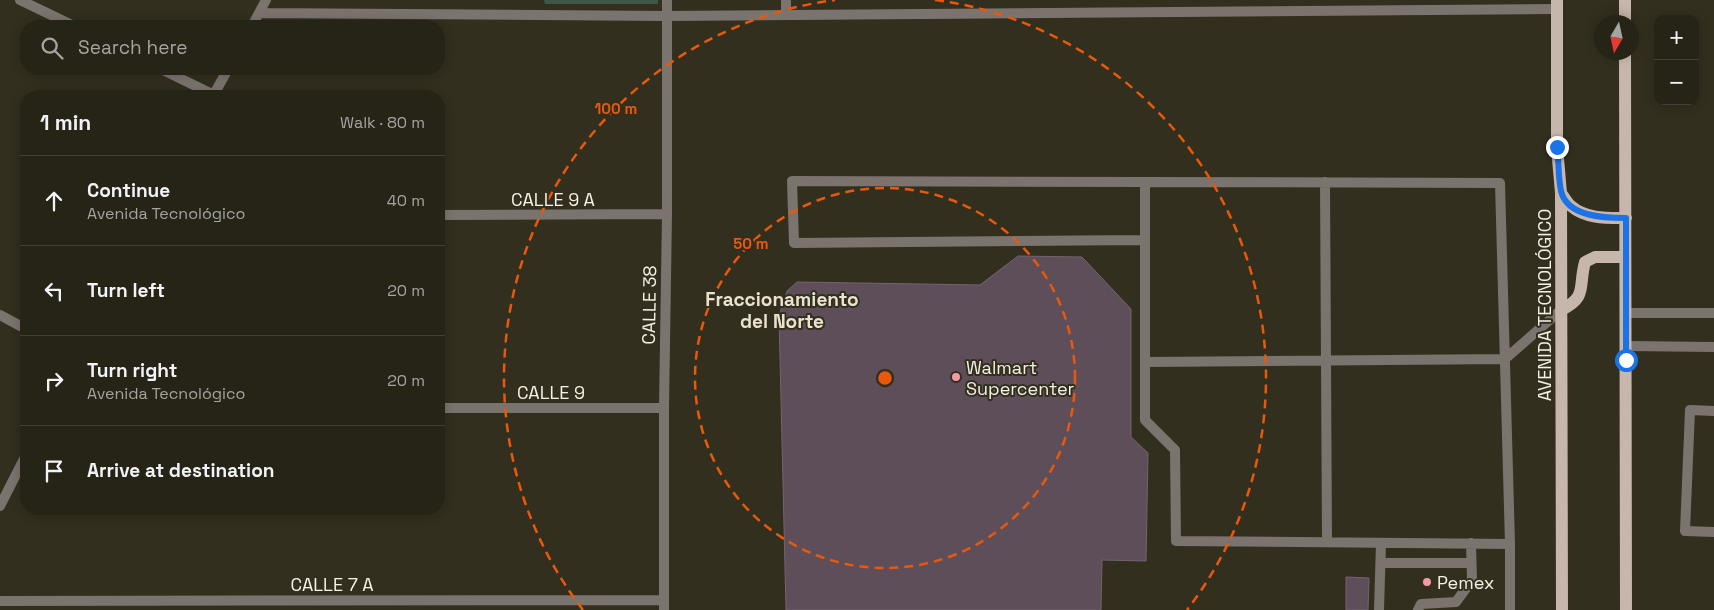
<!DOCTYPE html>
<html lang="en">
<head>
<meta charset="utf-8">
<style>
  body { margin:0; font-family:"Space Grotesk",sans-serif; background:#2e2b20; color:#f1f3f6 }
  .controls { position:absolute; right:15px; top:15px; display:grid; overflow:hidden; border-radius:10px; box-shadow:0 2px 12px #0003 }
  .controls button { width:45px; height:45px; display:grid; place-items:center; padding:0; border:0; border-bottom:1px solid #424036; background:#262317; color:#f1f3f6; font:25px sans-serif }
  .compass { position:absolute; left:1594px; top:15px; width:45px; height:45px; border-radius:50%; background:#262317; box-shadow:0 2px 12px #0003; rotate:189deg }
  .stop { position:absolute; width:15px; height:15px; margin:-11px; border:4px solid #1a73e8; border-radius:50%; background:#fff }
  .stop.end { background:#1a73e8; border-color:#fff; box-shadow:0 1px 5px #0008 }
  .list { margin:0; padding:0; list-style:none }
  h2 { display:flex; justify-content:space-between; align-items:center; height:65px; margin:0; padding:0 20px; font-size:21px }
  h2 small { font-size:16px; font-weight:400; color:#a4a4a1 }
  .list li { display:grid; grid-template-columns:32px 1fr auto; gap:15px; align-items:center; box-sizing:border-box; height:90px; padding:0 20px; border-top:1px solid #424036 }
  .list b { display:block; font-size:19px; white-space:nowrap }
  .list p { margin:0; font-size:16px; white-space:nowrap; color:#a4a4a1 }
  .list em { font-size:16px; font-style:normal; color:#a4a4a1 }
  .icon { flex:none; width:28px; height:28px; fill:none; stroke:currentColor; stroke-width:2; stroke-linecap:round; stroke-linejoin:round }
  .map { position:relative; flex:none; width:1714px; height:610px; overflow:hidden }
  .search { position:absolute; background:#262317; box-shadow:0 2px 12px #0003; left:20px; top:20px; width:425px; height:55px; display:flex; align-items:center; gap:12px; box-sizing:border-box; padding:0 18px; border-radius:20px; color:#a4a4a1; font-size:19px }
  .panel { position:absolute; background:#262317; box-shadow:0 2px 12px #0003; left:20px; top:90px; width:425px; height:425px; border-radius:20px }
  .map>svg:first-child { display:block }
</style>
</head>
<body>
<div class="map">
<svg width="1714" height="610" viewBox="0 0 1714 610">
  <rect width="100%" height="100%" fill="#332f1f"/>
  <!-- green -->
  <path fill="#3f5747" d="M544,0H658V4H545Z"/>
  <!-- building -->
  <path fill="#5d4e5a" stroke="#73636f" d="M1018,256L1082,257L1131,309V437L1148,453L1146,561L1102,560L1101,610H786L779,316L787,291L797,282L980,285Z
    M1346,577L1369,578L1368,610H1346Z"/>
  <g fill="none" stroke-linecap="round" stroke-linejoin="round">
    <!-- lane -->
    <path stroke="#7b736e" stroke-width="10" d="M1145,182V420L1175,450L1176,541L1510,544
      M1325,182L1327,542
      M1145,240L794,243L792,181L1500,183L1510,544V610
      M1626,313H1714
      M1626,346L1714,347
      M1145,362L1505,359L1561,310
      M1714,411L1690,410L1685,531L1714,532
      M1381,563H1471
      M1379,610L1381,543
      M1418,610L1421,604L1456,602L1472,580L1471,543"/>
    <!-- street -->
    <path stroke="#7b736e" stroke-width="10" d="M20,0L74,26
      M259,13L667,16L1557,9
      M786,15V0
      M252,26L266,0
      M161,69L214,95
      M213,96L228,69
      M439,215L667,214
      M0,315L26,329
      M439,408H664
      M0,506L26,455
      M0,601L664,600
      M664,610V408L667,214V0"/>
    <!-- primary -->
    <path stroke="#c7b6ac" stroke-width="12" d="M1557,0V147L1561,193L1562,610
      M1625,0V22
      M1625,52L1626,610
      M1561,193C1564,197 1567,203 1571,206C1586,219 1607,218 1626,218
      M1561,310C1588,297 1578,287 1585,262L1595,257H1625"/>
  </g>
  <g fill="none" stroke-linecap="round" stroke-linejoin="round">
    <!-- route -->
    <path stroke="#1a73e8" stroke-width="6" d="M1557,147C1559,161 1558,177 1561,191C1567,217 1605,218 1626,218V360"/>
  </g>
  <!-- distance rings -->
  <g fill="none" stroke="#e8590c" stroke-width="2.5" stroke-dasharray="9 6">
    <circle cx="885" cy="378" r="190"/>
    <path d="M583 610A381 381 0 0 1 835 0M935 0A381 381 0 0 1 1187 610"/>
  </g>
  <!-- markers -->
  <g fill="#f49aa6" stroke="#332f1f" stroke-width="2">
    <circle cx="956" cy="377" r="5"/>
    <circle cx="1427" cy="582" r="5"/>
  </g>
  <g text-anchor="middle" dominant-baseline="central" stroke-width="4" stroke-linejoin="round" paint-order="stroke">
    <!-- street labels -->
    <g font-size="18" fill="#f3f0e5" stroke="#332f1f">
      <text x="553" y="199">CALLE 9 A</text>
      <text transform="translate(649 305) rotate(-89)">CALLE 38</text>
      <text transform="translate(1544 305) rotate(-90)">AVENIDA TECNOLÓGICO</text>
      <text x="551" y="392">CALLE 9</text>
      <text x="332" y="584">CALLE 7 A</text>
    </g>
    <!-- poi labels -->
    <g font-size="18" fill="#f3f0e5" stroke="#332f1f" text-anchor="start">
      <text x="966" y="367">Walmart<tspan x="966" dy="21">Supercenter</tspan></text>
      <text x="1437" y="582">Pemex</text>
    </g>
    <!-- neighbourhood labels -->
    <g font-size="19" font-weight="bold" fill="#e8e2ce" stroke="#332f1f">
      <text x="782" y="299">Fraccionamiento<tspan x="782" dy="22">del Norte</tspan></text>
    </g>
  </g>
  <circle cx="885" cy="378" r="8" fill="#e8590c" stroke="#332f1f" stroke-width="2.5"/>
  <g font-size="15" text-anchor="middle" font-weight="bold" fill="#e8590c" stroke="#332f1f" stroke-width="4" stroke-linejoin="round" paint-order="stroke">
    <text x="616" y="114">100 m</text>
    <text x="751" y="249">50 m</text>
  </g>
</svg>
<div class="controls">
<button>+</button>
<button>−</button>
</div>
<svg class="compass" viewBox="-18 -18 36 36"><path d="M0-13l5 13h-10z" fill="#e53935"/><path d="M0 13l5-13h-10z" fill="#a4a4a1"/></svg>
<div class="stop" style="left:1626px;top:360px"></div>
<div class="stop end" style="left:1557px;top:147px"></div>
<div class="search"><svg class="icon" aria-label="search" viewBox="0 0 24 24"><circle cx="10" cy="10" r="6"/><path d="M15 15l6 6"/></svg>Search here</div>
<section class="panel">
<h2>1 min<small>Walk · 80 m</small></h2>
<ul class="list">
<li><svg class="icon" aria-label="ahead" viewBox="0 0 24 24"><path d="M12 20V5M6 11l6-6 6 6"/></svg><div><b>Continue</b><p>Avenida Tecnológico</p></div><em>40 m</em></li>
<li><svg class="icon" aria-label="left" viewBox="0 0 24 24"><path d="M17 20v-9H6M10 6l-5 5 5 5"/></svg><div><b>Turn left</b></div><em>20 m</em></li>
<li><svg class="icon" aria-label="right" viewBox="0 0 24 24"><path d="M7 20v-9h11M14 6l5 5-5 5"/></svg><div><b>Turn right</b><p>Avenida Tecnológico</p></div><em>20 m</em></li>
<li><svg class="icon" aria-label="arrive" viewBox="0 0 24 24"><path d="M6 21V4h12l-3 4 3 4H6"/></svg><div><b>Arrive at destination</b></div></li>
</ul>
</section>
</div>
</body>
</html>
